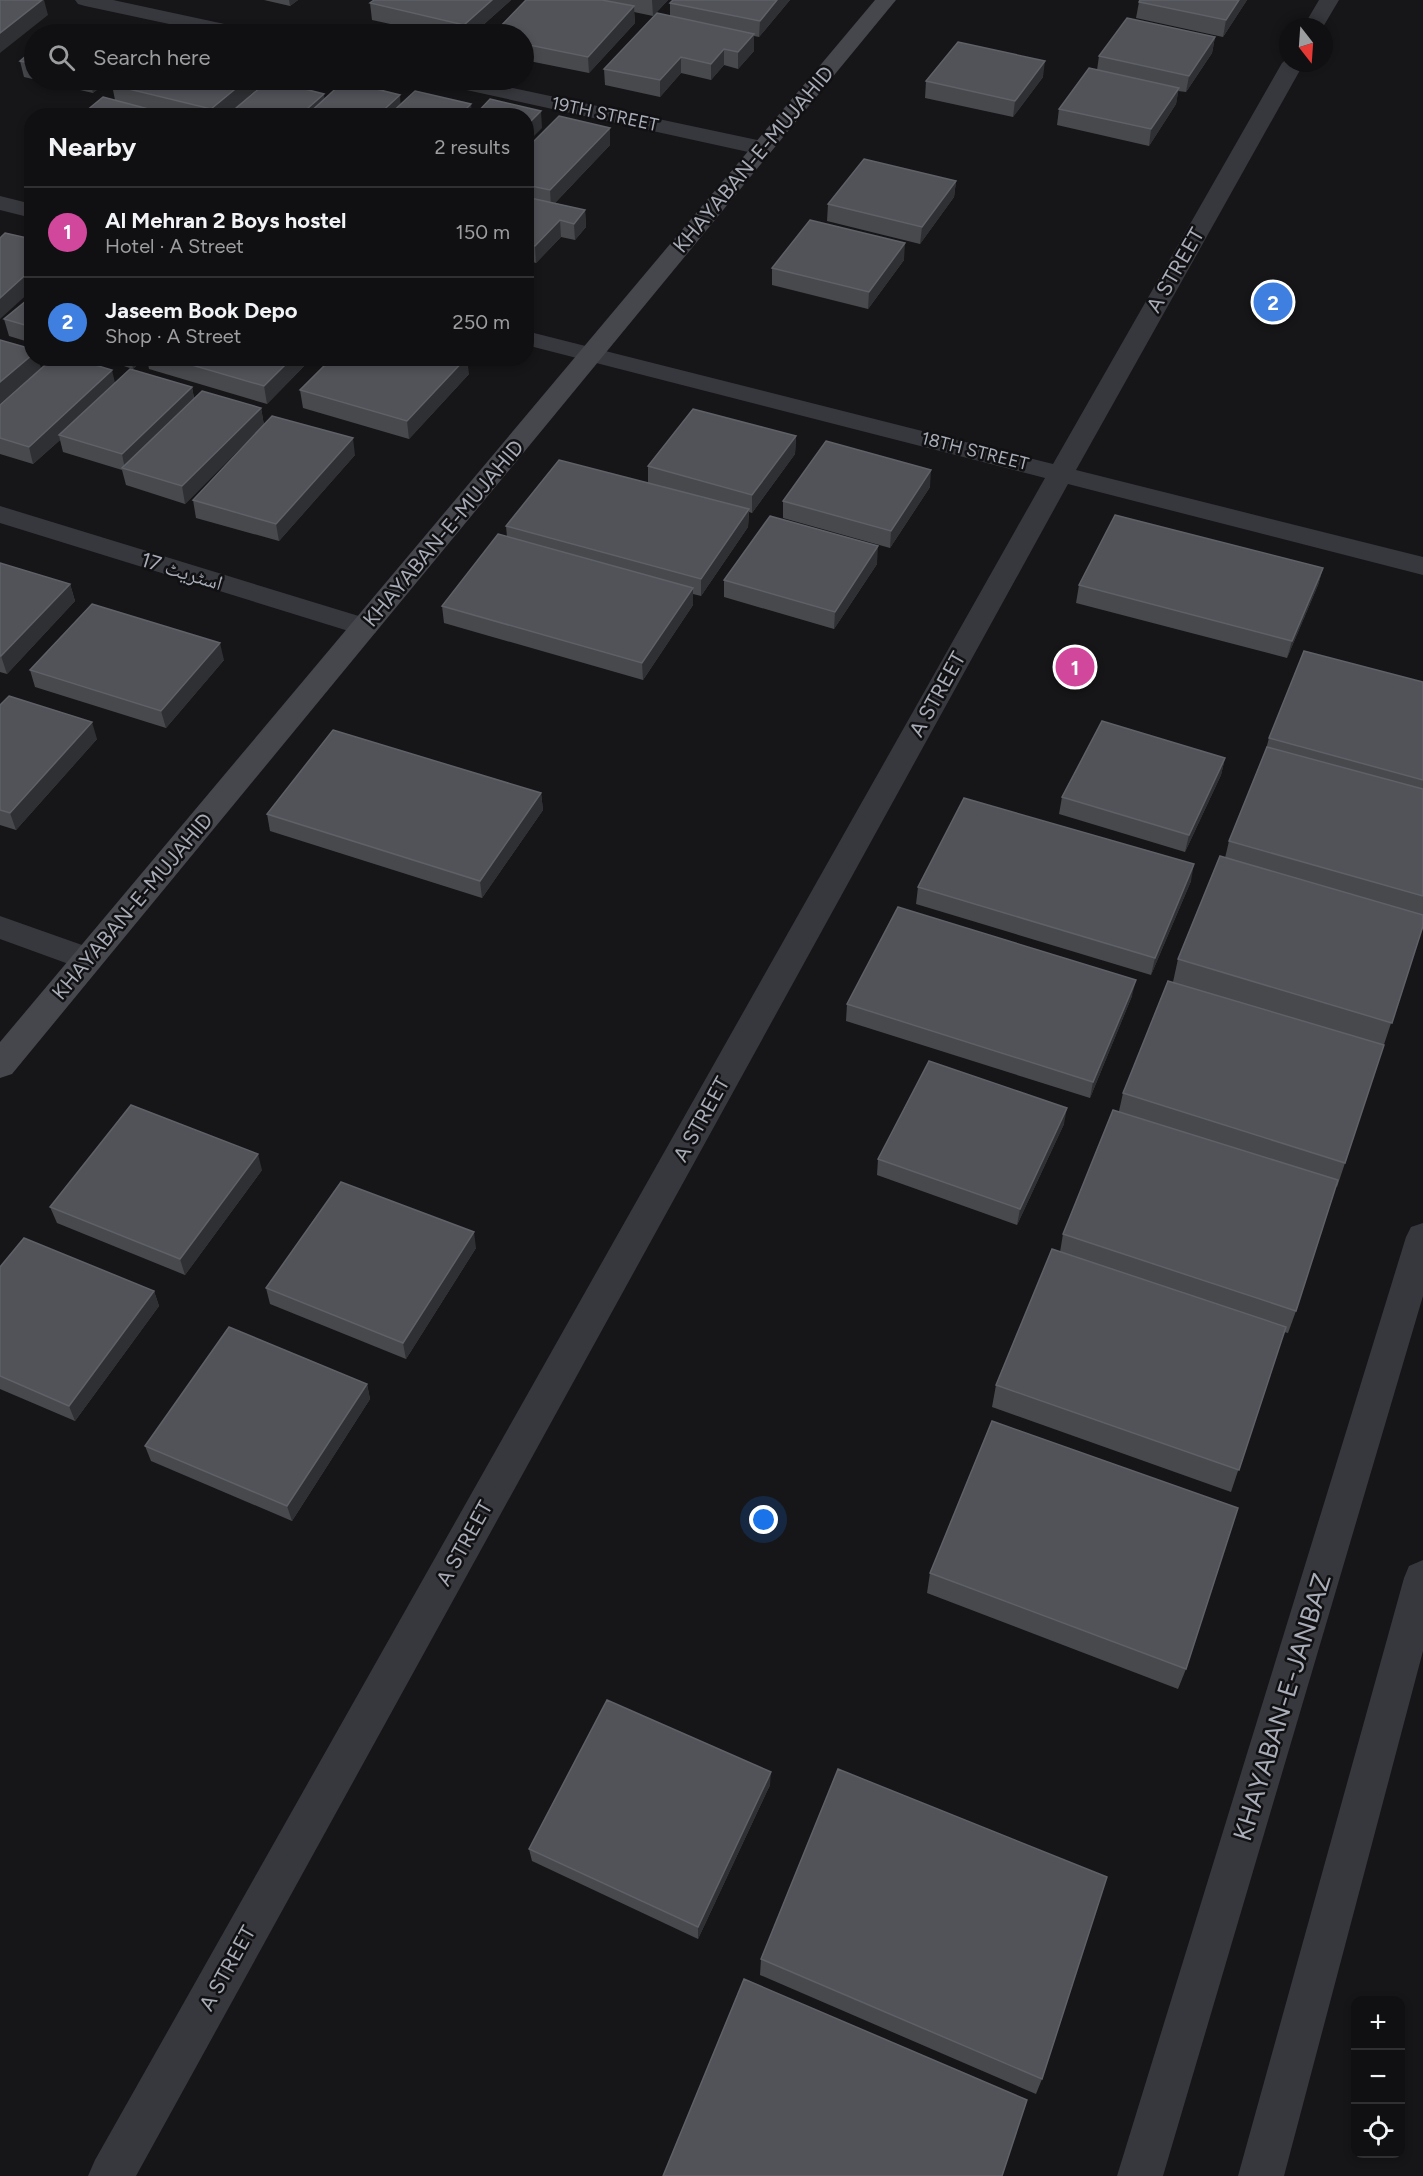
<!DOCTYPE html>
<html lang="en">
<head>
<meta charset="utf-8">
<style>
  body { margin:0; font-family:Figtree,"Noto Naskh Arabic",sans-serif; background:#1e1e20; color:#f1f3f6 }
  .controls { position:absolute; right:18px; bottom:18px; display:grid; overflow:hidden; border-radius:12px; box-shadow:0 3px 9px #0003 }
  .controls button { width:54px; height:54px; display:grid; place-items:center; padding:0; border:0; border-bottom:2px solid #303032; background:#101012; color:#f1f3f6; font:30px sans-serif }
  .compass { position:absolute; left:1279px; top:18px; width:54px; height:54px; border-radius:50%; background:#101012; box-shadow:0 3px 9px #0003; rotate:163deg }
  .you { position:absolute; left:764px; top:1520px; width:21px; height:21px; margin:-15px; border:4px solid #fff; border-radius:50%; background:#1a73e8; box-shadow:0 0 0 9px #1a73e833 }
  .badge { display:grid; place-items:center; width:39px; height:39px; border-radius:50%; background:#f2b134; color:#fff; font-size:20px; font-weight:700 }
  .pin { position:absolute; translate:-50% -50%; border:3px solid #fff; box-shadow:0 2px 6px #0006 }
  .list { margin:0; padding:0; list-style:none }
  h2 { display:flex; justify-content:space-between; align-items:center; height:78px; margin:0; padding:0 24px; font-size:26px }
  h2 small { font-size:20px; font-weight:400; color:#9c9d9f }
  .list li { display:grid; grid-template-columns:39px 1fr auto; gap:18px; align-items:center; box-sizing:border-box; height:90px; padding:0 24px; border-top:2px solid #303032 }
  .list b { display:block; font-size:22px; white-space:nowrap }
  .list p { margin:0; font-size:20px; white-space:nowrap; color:#9c9d9f }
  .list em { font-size:20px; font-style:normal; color:#9c9d9f }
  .icon { flex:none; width:33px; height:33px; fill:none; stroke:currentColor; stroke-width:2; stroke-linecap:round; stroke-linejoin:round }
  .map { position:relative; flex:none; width:1423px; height:2176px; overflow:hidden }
  .search { position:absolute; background:#101012; box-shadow:0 3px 9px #0003; left:24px; top:24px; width:510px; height:66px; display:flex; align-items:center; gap:15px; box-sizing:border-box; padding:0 21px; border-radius:33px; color:#9c9d9f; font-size:22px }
  .panel { position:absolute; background:#101012; box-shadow:0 3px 9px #0003; left:24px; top:108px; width:510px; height:258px; border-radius:24px }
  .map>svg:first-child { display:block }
</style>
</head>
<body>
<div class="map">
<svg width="1423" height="2176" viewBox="0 0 1423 2176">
  <rect width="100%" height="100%" fill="#161618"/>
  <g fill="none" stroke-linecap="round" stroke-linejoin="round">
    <!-- minor -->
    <path fill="#37383d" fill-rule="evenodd" d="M75,0H113L243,28L250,30L253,34H216L85,6L78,4Z
      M1319,0H1339L1323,27H1303Z
      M1288,58V63H1304L1076,470L1423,557V575L1068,484L136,2176H88L95,2160L1045,478L526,345V331L1053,464L1282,63Z
      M437,80H475L762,141L770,143L773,148L770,153L762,155L448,86L440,85Z
      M0,196L32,204V218L0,210Z
      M0,506L375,621L379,627L375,633L365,636L355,633L0,523Z
      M0,916L99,951L104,959L99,967L88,971L0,939Z
      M1423,1223V1296L1163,2176H1117L1406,1237L1411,1227Z
      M1423,1560V1651L1284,2176H1238L1404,1578L1409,1566Z"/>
    <!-- secondary -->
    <path fill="#45474d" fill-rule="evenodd" d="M875,0H896L12,1074L0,1078V1042Z"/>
  </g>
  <!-- wall -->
  <path fill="#47494d" d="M264,0H298L290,6Z
    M511,0L473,34H436L372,20L370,3Z
    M526,0H668L653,16L634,12L635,23L589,73L524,60V34Z
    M673,0H790L759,37L754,36V51L738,69L724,65L711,80L681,73L660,97L605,85L604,69L670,16V3Z
    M1247,0L1223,37L1136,18L1139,2Z
    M1215,37L1212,53L1186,92L1178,91L1176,104L1149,146L1057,125L1059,109L1097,70L1099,56Z
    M34,49V80H109L93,93L24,77L20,61Z
    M1043,77L1013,117L925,98L926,81Z
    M119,80H261L262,84L226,116H80L115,100L112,85Z
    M610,145L555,203L585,210L586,227L575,240L561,237L536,263L533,262V265L526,273V149Z
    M956,181L954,197L920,244L827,221L828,204Z
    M904,260L868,309L772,285V268Z
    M32,296V343L9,336L4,319Z
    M99,358H144L133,369Z
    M147,358H312L267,404L149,369Z
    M469,374L409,439L303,408L300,390Z
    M115,383L192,387L194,398L261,408L264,425L355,455L279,541L196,518L193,500L258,430L185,504L126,485L122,470L63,452L60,440L33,464L0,454V405Z
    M796,436L795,454L752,513L749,512L748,527L701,596L693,594V605L643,680L444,623L442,606L507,537L506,526L648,483V466Z
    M930,487L890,548L783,518V501Z
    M0,563L70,584L75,601L7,674L0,672Z
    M877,564L834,629L724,597V580Z
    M1323,568L1318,585L1287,658L1076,603L1079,585Z
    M224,660L166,728L35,687L30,670Z
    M1423,682V926L1345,1163L1337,1187L1336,1186L1296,1311L1288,1333L1284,1332L1231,1492L992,1407L996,1385L1060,1252L1063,1234L1119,1111L1123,1093L1173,982L1178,959L1225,858L1229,841L1266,749L1269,738Z
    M0,705L97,739L16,830L0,825Z
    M1225,758L1221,775L1185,852L1059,814L1062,797Z
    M541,793L543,810L482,898L270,831L267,814Z
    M1191,881L1151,975L916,904L918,887Z
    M1132,996L1090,1098L846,1021L847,1004Z
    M1064,1124L1017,1225L877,1175L878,1159Z
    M262,1170L185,1275L57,1223L50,1207Z
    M476,1248L406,1359L270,1304L266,1288Z
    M0,1267L154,1291L159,1306L75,1421L0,1389Z
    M367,1384L370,1399L292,1521L151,1461L145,1446Z
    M930,1573L1186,1669L1178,1689L927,1593Z
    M770,1785L698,1939L532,1861L529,1849Z
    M761,1959L1042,2079L1036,2094L760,1975Z"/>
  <!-- shaded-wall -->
  <path fill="#2f3033" d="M42,0H44L48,15L0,53V33Z
    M289,0H298L290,6Z
    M492,0H511L473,34H464V25Z
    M652,0H668L653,16Z
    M777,0H790L759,37L760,21Z
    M1239,0H1247L1223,37L1226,20Z
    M634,6L635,23L589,73L588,57Z
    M754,34V51L738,69V52Z
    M1215,37L1212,53L1186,92L1189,76Z
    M724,49V65L711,80V64Z
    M681,57V73L660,97V80Z
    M1045,61L1043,77L1013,117L1015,101Z
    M90,80H109L93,93Z
    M246,80H261L262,84L226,116H212L211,109Z
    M1179,88L1176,104L1149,146L1151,129Z
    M324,94L326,110L320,116H299Z
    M400,95L401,111L397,116H377Z
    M471,104L472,116H459Z
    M541,111L542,128L526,144V126Z
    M610,128V145L551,207L550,190Z
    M956,181L954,197L920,244L922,227Z
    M585,210L586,227L575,240L574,224Z
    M560,220L561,237L536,263L535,246Z
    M905,243L904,260L868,309L869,292Z
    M532,248L533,265L526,273V254Z
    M32,269V290L0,319V298Z
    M32,355V358H38L41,368L0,404V382Z
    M131,358H144L133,369Z
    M292,358H312L267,404L264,386Z
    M466,358H467L469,374L409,439L407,421Z
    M112,370L116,387L59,435L60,440L33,464L29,447Z
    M192,387L195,405L125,469L122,454Z
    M261,408L264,425L185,504L182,486Z
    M796,436L795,454L752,513V495Z
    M353,438L355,455L279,541L276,524Z
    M931,470L930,487L890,548L891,531Z
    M749,509L748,527L701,596V579Z
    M878,546L877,564L834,629L835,612Z
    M1323,568L1318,585L1287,658L1292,641Z
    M70,584L75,601L7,674L1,656Z
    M693,588V605L643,680L642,663Z
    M220,643L224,660L166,728L161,711Z
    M92,722L97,739L16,830L10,813Z
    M1225,758L1221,775L1185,852L1189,835Z
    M541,793L543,810L482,898L480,881Z
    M1194,864L1191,881L1151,975L1155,958Z
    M1136,980L1132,996L1090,1098L1093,1082Z
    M1067,1108L1064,1124L1017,1225L1020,1209Z
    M258,1154L262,1170L185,1275L180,1259Z
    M474,1232L476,1248L406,1359L403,1343Z
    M154,1291L159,1306L75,1421L69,1406Z
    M367,1384L370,1399L292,1521L287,1506Z
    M771,1772L770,1785L698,1939V1927Z"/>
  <!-- building -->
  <path fill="#525359" stroke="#5f6168" stroke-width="1.5" d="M0,0H42L0,33Z
    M374,0H492L464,25L370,3Z
    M526,0H602L634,6L588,57L524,44V34H493Z
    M673,0H777L760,21L670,3Z
    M1140,0H1239L1226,20L1139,2Z
    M657,13L754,34L738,52L724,49L711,64L681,57L660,80L604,69Z
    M1127,18L1215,37L1189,76L1099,56Z
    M64,26L102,34H53Z
    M958,42L1045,61L1015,101L926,81Z
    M34,49V64L20,61Z
    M1089,68L1179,88L1151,129L1059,109Z
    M119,80H246L211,109L112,85Z
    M269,80L324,94L299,116H234L229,114Z
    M344,81L400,95L377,116H306Z
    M415,91L471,104L459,116H388Z
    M103,97L175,116H80Z
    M490,99L541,111L526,126V116H474Z
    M559,116L610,128L550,190L526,185V149Z
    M864,159L956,181L922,227L828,204Z
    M526,197L585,210L574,224L560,220L535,246L526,244Z
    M810,220L905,243L869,292L772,268Z
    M5,233L32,239V269L0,298V238Z
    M526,247L532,248L526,254Z
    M32,296V327L4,319Z
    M0,340L32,349V355L0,382Z
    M53,358H72L112,370L29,447L0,438V405Z
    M168,358H292L264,386Z
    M332,358H466L407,421L300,390Z
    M130,369L192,387L122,454L59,435Z
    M202,391L261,408L182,486L122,468Z
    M693,409L796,436L752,495L648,466Z
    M272,416L353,438L276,524L193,500Z
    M826,441L931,470L891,531L783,501Z
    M559,460L749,509L701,579L506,526Z
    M1115,515L1323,568L1292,641L1079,585Z
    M770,516L878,546L835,612L724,580Z
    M498,534L693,588L642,663L442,606Z
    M0,563L70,584L1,656H0Z
    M92,604L220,643L161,711L30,670Z
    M1304,651L1423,682V780L1269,738Z
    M9,696L92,722L10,813L0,810V705Z
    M1102,721L1225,758L1189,835L1062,797Z
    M333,730L541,793L480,881L267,814Z
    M1267,747L1423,789V896L1229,841Z
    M964,798L1194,864L1155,958L918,887Z
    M1220,856L1423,915V926L1392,1023L1178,959Z
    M898,907L1136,980L1093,1082L847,1004Z
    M1168,981L1384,1045L1345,1163L1123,1093Z
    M929,1061L1067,1108L1020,1209L878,1159Z
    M131,1105L258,1154L180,1259L50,1207Z
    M1113,1110L1338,1180L1296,1311L1063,1234Z
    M341,1182L474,1232L403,1343L266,1288Z
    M24,1238L154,1291L69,1406L0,1376V1267Z
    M1052,1249L1286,1327L1239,1470L996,1385Z
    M229,1327L367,1384L287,1506L145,1446Z
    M992,1421L1238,1508L1186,1669L930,1573Z
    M607,1700L771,1772L698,1927L529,1849Z
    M838,1769L1107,1877L1042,2079L761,1959Z
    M744,1979L1027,2100L1002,2176H663Z"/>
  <g text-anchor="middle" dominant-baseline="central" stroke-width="5" stroke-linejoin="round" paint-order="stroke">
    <!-- far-street labels -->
    <g font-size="18" fill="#a8adb8" stroke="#111113">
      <text transform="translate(605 114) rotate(12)">19TH STREET</text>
      <text transform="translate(975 451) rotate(14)">18TH STREET</text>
    </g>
    <!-- street labels -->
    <g font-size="21" fill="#a8adb8" stroke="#111113">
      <text transform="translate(753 159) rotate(-50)">KHAYABAN-E-MUJAHID</text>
      <text transform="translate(1175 270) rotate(-60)">A STREET</text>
      <text transform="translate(443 533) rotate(-50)">KHAYABAN-E-MUJAHID</text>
      <text transform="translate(182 571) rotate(17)">اسٹریٹ 17</text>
      <text transform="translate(937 694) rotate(-61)">A STREET</text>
      <text transform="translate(132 906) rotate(-50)">KHAYABAN-E-MUJAHID</text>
      <text transform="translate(701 1119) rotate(-61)">A STREET</text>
      <text transform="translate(464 1543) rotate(-61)">A STREET</text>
      <text transform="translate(227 1968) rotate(-61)">A STREET</text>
    </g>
    <!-- near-street labels -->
    <g font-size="26" fill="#a8adb8" stroke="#111113">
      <text transform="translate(1282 1707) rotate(-73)">KHAYABAN-E-JANBAZ</text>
    </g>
  </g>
</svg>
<div class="controls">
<button>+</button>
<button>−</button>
<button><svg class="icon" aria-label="locate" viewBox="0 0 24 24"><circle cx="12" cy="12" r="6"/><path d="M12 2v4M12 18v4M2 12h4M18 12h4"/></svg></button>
</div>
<svg class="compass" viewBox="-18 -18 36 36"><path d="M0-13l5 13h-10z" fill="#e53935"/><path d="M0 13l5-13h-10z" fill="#9c9d9f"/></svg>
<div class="you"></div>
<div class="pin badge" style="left:1075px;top:667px;background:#d1479c">1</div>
<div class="pin badge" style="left:1273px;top:302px;background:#3f7fe0">2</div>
<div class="search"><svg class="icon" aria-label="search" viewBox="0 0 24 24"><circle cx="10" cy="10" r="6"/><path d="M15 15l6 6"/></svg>Search here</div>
<section class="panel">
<h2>Nearby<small>2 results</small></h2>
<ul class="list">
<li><span class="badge" style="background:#d1479c">1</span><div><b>Al Mehran 2 Boys hostel</b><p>Hotel · A Street</p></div><em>150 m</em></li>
<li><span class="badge" style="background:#3f7fe0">2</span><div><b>Jaseem Book Depo</b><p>Shop · A Street</p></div><em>250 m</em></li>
</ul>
</section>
</div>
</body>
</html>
